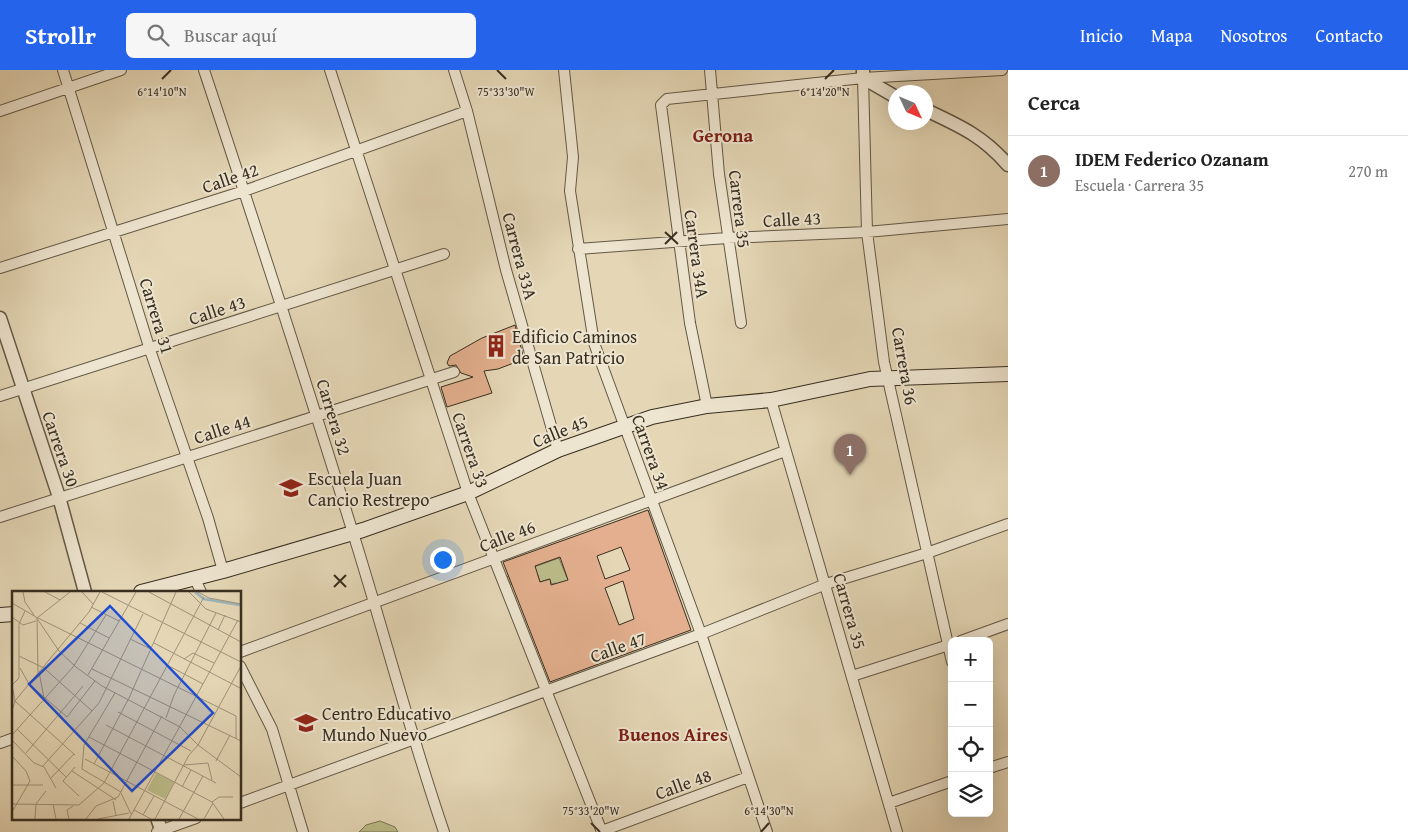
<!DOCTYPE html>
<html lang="es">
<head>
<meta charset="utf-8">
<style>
  body { margin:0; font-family:"Gentium Book Plus",serif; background:#f6f6f6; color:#222 }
  .controls { position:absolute; right:15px; bottom:15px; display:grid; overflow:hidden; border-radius:8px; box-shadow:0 5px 20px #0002 }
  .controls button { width:45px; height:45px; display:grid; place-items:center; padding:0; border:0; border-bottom:1px solid #e0e0e0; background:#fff; color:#222; font:25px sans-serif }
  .compass { position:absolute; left:888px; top:15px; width:45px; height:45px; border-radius:50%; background:#fff; box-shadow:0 5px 20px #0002; rotate:134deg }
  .you { position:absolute; left:442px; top:489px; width:18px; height:18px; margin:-12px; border:4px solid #fff; border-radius:50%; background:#1a73e8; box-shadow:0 0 0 8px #1a73e833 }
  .badge { display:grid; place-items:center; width:32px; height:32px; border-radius:50%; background:#2563eb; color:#fff; font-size:16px; font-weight:700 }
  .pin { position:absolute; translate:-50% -41px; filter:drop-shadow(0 1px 2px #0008) }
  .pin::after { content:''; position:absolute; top:26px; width:18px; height:15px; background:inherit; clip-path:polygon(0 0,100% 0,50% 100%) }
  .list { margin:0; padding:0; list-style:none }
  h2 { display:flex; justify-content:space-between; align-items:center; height:65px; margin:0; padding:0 20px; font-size:21px }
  h2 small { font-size:16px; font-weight:400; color:#767676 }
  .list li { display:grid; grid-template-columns:32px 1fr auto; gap:15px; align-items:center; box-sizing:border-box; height:70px; padding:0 20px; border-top:1px solid #e0e0e0 }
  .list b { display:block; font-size:19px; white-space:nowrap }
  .list p { margin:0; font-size:16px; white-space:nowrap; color:#767676 }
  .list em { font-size:16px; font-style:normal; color:#767676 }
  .icon { flex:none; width:28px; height:28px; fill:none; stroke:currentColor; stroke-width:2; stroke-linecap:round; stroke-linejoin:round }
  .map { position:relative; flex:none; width:1008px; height:762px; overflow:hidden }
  header { display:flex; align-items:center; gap:30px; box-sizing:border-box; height:70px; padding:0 25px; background:#2563eb; color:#fff }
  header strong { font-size:24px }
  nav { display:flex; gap:28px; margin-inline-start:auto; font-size:18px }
  .search { width:350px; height:45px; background:#f6f6f6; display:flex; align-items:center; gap:12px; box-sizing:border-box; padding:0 18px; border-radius:8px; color:#767676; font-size:19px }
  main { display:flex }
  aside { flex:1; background:#fff }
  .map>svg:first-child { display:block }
</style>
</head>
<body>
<header>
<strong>Strollr</strong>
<div class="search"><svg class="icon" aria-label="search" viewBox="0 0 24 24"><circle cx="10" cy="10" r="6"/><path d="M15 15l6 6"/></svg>Buscar aquí</div>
<nav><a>Inicio</a><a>Mapa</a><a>Nosotros</a><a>Contacto</a></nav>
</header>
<main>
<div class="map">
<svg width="1008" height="762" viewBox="0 0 1008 762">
  <rect width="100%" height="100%" fill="#e5d7b6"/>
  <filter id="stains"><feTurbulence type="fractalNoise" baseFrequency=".004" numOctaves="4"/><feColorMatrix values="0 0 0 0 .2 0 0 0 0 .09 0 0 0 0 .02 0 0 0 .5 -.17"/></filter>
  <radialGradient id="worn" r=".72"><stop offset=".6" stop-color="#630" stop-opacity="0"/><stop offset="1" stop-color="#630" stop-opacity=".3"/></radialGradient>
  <!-- green -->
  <path fill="#bbbc89" stroke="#7a7554" d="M559,488L567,508L573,506L559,524L556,513L552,514L549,509L540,512L538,505L509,515L506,507Z
    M380,751L395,757L398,762H359L366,755Z"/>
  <!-- building -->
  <path fill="#e3af8e" stroke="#382e20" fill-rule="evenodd" d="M515,255L524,289L498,299L484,301L492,323L447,337L441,317L473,307L461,303L456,295L449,296L447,293L450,286L482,268Z
    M648,440L691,560L550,612L503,492ZM621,477L630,500L605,509L597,486ZM560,487L568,510L551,515L550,509L540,512L535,496ZM623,511L634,549L619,555L605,518Z"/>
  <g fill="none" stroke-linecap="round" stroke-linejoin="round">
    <defs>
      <path id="minor" d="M63,0L150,280L208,448L223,501
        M204,0C255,154 305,308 353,463C384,562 410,663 444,762
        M330,0L468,423L602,762
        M454,0L467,41L506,200L558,380
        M564,0L573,87L570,121L594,273L701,564L767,762
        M710,0L719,104L741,253
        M863,8L867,162L884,292L952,592
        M0,41L121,0
        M578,179L727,168L867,162L1008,149
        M0,198L244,121L467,41
        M0,326L444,184
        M771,330L897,762
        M707,336L690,253L661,35L667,29L863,8L1002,0
        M0,447L454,302
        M195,509L201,522
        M961,571L1008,554
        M240,582L785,381
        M240,596L272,659L303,762
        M852,606L952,574
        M0,673L14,668
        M989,698L1008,692
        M240,733L701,564L826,514L927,483L1008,454
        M889,733L952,711
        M602,761L748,707
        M157,762L196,748"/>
      <path id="tertiary" d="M863,0V8L896,27
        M926,40C960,56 983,66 1008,95
        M0,248L59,427L85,522
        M157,748L162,762"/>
      <path id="secondary" d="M141,522L223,501L363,460L468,423L558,380L652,347L707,336L771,330L870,309L1008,304
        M0,545L14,544"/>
    </defs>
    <!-- minor casing -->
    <use href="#minor" stroke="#635846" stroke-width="12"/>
    <!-- tertiary casing -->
    <use href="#tertiary" stroke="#635846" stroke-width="15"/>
    <!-- secondary casing -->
    <use href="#secondary" stroke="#382e20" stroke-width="16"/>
    <!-- minor -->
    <use href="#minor" stroke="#eee5d0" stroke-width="10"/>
    <!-- tertiary -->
    <use href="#tertiary" stroke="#eee5d0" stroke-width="12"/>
    <!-- secondary -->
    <use href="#secondary" stroke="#eee5d0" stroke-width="14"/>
  </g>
  <!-- ticks -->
  <path fill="none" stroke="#382e20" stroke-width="2" d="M497,0L506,9M162,9L171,0M825,9L834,0M665,162L678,174M665,174L677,162M334,505L346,517M334,517L346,505M591,753L600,762M761,762L769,753"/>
  <!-- icons -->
  <defs>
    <symbol id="building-bare" viewBox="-9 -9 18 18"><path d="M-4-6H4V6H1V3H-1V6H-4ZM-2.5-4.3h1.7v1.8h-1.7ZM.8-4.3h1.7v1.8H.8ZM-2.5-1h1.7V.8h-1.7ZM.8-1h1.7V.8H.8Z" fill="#8f2418" stroke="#eee5d0" stroke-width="2.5" paint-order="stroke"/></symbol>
    <symbol id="school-bare" viewBox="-9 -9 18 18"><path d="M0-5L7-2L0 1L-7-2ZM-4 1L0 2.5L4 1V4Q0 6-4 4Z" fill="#8f2418" stroke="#eee5d0" stroke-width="2.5" paint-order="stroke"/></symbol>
  </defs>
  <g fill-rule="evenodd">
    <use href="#building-bare" x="480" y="260" width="32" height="32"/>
    <use href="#school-bare" x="275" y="402" width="32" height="32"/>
    <use href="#school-bare" x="290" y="637" width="32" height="32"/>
  </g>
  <g text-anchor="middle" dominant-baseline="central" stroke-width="4" stroke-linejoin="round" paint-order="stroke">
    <!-- street labels -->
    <g font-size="18" fill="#382e20" stroke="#eee5d0">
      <text transform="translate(230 108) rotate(-19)">Calle 42</text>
      <text transform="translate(740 139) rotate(83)">Carrera 35</text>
      <text transform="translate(792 149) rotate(-3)">Calle 43</text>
      <text transform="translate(697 184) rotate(82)">Carrera 34A</text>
      <text transform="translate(520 186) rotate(75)">Carrera 33A</text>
      <text transform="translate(217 240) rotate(-18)">Calle 43</text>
      <text transform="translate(157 246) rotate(73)">Carrera 31</text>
      <text transform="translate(905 296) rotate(80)">Carrera 36</text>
      <text transform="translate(334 347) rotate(73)">Carrera 32</text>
      <text transform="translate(222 359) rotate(-18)">Calle 44</text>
      <text transform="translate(560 361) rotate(-22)">Calle 45</text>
      <text transform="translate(61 379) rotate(71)">Carrera 30</text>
      <text transform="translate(471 380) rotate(71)">Carrera 33</text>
      <text transform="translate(651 382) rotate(70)">Carrera 34</text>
      <text transform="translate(507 466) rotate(-21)">Calle 46</text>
      <text transform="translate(850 541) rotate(74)">Carrera 35</text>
      <text transform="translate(618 577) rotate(-20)">Calle 47</text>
      <text transform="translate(683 714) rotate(-20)">Calle 48</text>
    </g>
    <!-- poi labels -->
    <g font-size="18" fill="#382e20" stroke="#eee5d0" text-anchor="start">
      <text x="512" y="266">Edificio Caminos<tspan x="512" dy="21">de San Patricio</tspan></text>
      <text x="308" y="408">Escuela Juan<tspan x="308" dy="21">Cancio Restrepo</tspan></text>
      <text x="322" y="643">Centro Educativo<tspan x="322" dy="21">Mundo Nuevo</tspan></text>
    </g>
    <!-- neighbourhood labels -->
    <g font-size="19" font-weight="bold" fill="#7a1f14" stroke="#eee5d0">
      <text x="723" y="65">Gerona</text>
      <text x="673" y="664">Buenos Aires</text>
    </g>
  </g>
  <!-- overview -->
  <g transform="translate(12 521)">
    <rect width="229" height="229" fill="#e5d7b6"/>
    <path d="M144,182L162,191L153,208L135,199Z" fill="#bbbc89"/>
    <path fill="none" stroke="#9cb6ba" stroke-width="2.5" d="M183,1L192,8L228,14"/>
    <path fill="none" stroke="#a0937a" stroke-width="1" d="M11,1L13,11L22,24M33,1L48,9M70,1L81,13M90,1L229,71M137,1L229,51M177,1L194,18L229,31M186,1L197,7L229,13M0,12L24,26L47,60L64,76L90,95L168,136L186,154L229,75M79,16L107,30M0,26L11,34L24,30M26,27L224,125V148M68,32L97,47M206,39L213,24M118,48L139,58M142,52L228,97M7,65L32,77L80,120M172,68L181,62L202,72M155,74L191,93M8,77L17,93L55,126L83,90M80,78L229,150M76,84L124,1M0,94L3,110L63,164M0,94L7,87V33L13,20M103,102L72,154L70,178L109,201M32,107L27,81L77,21L88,1M0,120L3,110L26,82L25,27L58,1M106,121L179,160M154,127L162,104L204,22M94,134L204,192M5,138L54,186M0,144L61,76L94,24M77,146L200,211L212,228M0,149L22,172L32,176L44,197M14,162L71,95M73,168L186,228M204,170L218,144M196,172L200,189M82,173L117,107L164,1M172,174L196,172M31,175L87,112L131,23M63,176L51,190L67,205M60,180L104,209M38,188L62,163M0,194H31M170,196L179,179M109,202L119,223M101,210L104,225M200,211L207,206H221M0,213L67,214M41,213L44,228M67,214L92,192L192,6M122,219L139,228M0,221L18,190L14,180L0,165M131,224L142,205M23,228L24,213L34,200M57,228L55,219L61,215M74,228L84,215L106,206L150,125M86,228L117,222M117,228L226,29M143,228L177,164L186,154L229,186M167,228L191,185M192,228L201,212"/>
    <path fill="#1d4ed8" fill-opacity="0.15" stroke="#1d4ed8" stroke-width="2.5" d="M98,15L201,122L120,200L17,93Z"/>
    <rect width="229" height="229" fill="none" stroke="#382e20" stroke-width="2.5"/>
  </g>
  <g font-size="12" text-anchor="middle" fill="#382e20" stroke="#eee5d0" stroke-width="4" stroke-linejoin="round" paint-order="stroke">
    <text x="506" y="26">75°33'30"W</text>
    <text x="825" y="26">6°14'20"N</text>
    <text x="162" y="26">6°14'10"N</text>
    <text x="769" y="745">6°14'30"N</text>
    <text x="591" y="745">75°33'20"W</text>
  </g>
  <rect width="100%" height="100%" filter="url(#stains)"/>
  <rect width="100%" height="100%" fill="url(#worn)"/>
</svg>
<div class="controls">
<button>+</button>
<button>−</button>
<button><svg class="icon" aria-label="locate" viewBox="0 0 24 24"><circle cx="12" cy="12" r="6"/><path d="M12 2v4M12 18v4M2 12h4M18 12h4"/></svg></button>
<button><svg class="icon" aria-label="layers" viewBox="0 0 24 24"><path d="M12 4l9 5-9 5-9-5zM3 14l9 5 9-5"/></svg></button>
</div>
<svg class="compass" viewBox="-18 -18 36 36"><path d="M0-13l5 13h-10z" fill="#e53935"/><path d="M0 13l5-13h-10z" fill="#767676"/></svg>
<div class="you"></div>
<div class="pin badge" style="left:850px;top:405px;background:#8d6e63">1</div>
</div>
<aside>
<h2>Cerca<small></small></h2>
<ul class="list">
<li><span class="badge" style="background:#8d6e63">1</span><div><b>IDEM Federico Ozanam</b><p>Escuela · Carrera 35</p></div><em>270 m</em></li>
</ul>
</aside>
</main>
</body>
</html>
